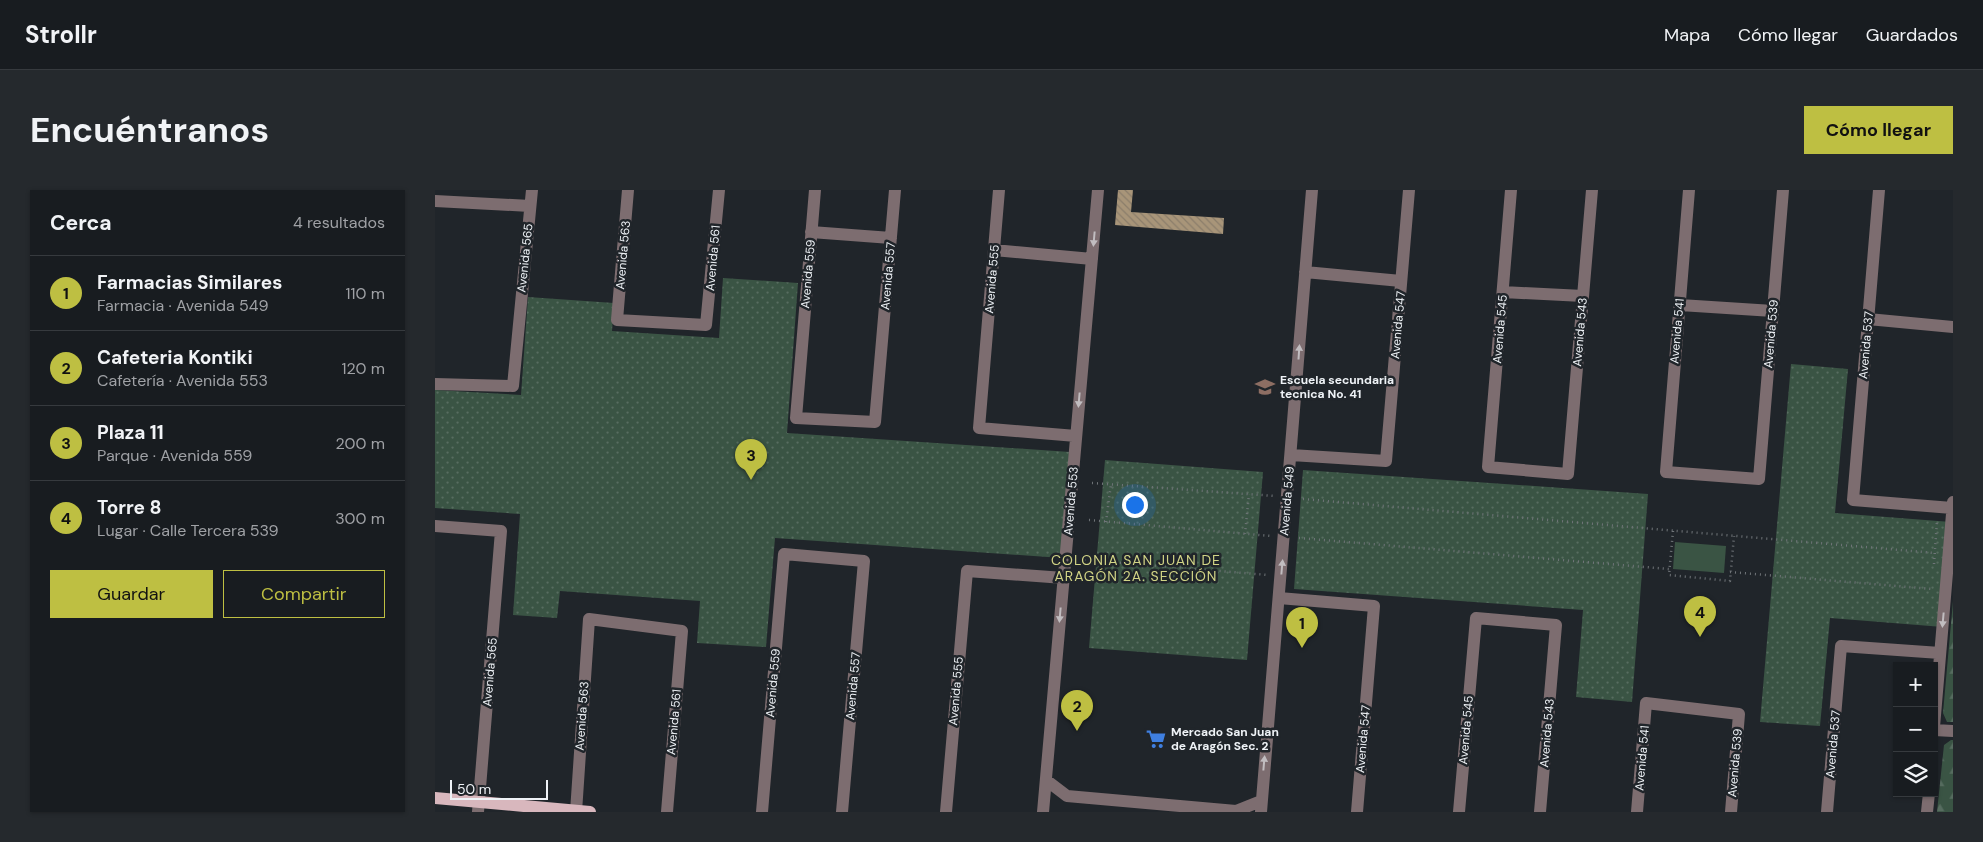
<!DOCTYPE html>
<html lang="es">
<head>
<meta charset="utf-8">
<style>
  body { margin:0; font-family:"DM Sans",sans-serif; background:#25292d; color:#f1f3f6 }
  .controls { position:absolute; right:15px; bottom:15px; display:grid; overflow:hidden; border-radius:0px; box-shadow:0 1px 4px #0004 }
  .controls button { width:45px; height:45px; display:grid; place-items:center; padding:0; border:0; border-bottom:1px solid #363a3e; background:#181c20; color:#f1f3f6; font:25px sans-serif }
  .scale { position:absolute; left:15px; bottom:12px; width:98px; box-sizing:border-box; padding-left:5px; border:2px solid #eef2f6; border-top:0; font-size:14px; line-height:18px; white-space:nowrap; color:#eef2f6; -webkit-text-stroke:4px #20252a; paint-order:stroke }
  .you { position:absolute; left:699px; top:314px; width:18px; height:18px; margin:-12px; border:4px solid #fff; border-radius:50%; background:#1a73e8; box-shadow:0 0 0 8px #1a73e833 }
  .badge { display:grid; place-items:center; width:32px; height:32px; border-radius:50%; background:#bebf42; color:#111; font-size:16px; font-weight:700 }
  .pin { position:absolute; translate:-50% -41px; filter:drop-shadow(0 1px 2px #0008) }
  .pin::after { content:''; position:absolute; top:26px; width:18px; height:15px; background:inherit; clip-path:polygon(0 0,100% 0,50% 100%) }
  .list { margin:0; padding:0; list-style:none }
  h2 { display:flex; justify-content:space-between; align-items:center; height:65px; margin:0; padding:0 20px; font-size:21px }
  h2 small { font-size:16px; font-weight:400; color:#9fa1a5 }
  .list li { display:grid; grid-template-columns:32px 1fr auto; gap:15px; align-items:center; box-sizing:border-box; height:75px; padding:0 20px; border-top:1px solid #363a3e }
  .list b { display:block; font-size:19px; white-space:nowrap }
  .list p { margin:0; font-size:16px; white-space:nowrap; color:#9fa1a5 }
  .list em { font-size:16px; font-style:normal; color:#9fa1a5 }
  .actions { display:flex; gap:10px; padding:15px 20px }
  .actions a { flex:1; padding:11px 0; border:1px solid #bebf42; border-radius:0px; text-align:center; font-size:18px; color:#bebf42 }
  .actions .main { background:#bebf42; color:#111 }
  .icon { flex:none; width:28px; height:28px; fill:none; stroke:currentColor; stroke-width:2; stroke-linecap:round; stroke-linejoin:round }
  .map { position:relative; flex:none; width:1518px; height:622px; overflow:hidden; border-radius:0px }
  header { display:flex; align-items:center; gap:30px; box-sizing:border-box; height:70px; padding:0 25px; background:#181c20; border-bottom:1px solid #363a3e }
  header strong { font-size:24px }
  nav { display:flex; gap:28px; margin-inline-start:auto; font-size:18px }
  .intro { display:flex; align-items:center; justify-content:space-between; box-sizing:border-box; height:120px; padding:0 30px }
  h1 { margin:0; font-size:35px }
  .button { padding:12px 22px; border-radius:0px; background:#bebf42; color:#111; font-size:18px; font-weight:700 }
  main { display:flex; gap:30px; padding:0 30px }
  aside { flex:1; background:#181c20; border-radius:0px; box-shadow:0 1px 4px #0004 }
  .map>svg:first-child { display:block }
</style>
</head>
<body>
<header>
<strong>Strollr</strong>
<nav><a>Mapa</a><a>Cómo llegar</a><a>Guardados</a></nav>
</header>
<div class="intro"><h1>Encuéntranos</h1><a class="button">Cómo llegar</a></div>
<main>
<aside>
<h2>Cerca<small>4 resultados</small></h2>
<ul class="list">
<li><span class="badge">1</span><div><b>Farmacias Similares</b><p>Farmacia · Avenida 549</p></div><em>110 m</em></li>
<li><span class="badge">2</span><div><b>Cafeteria Kontiki</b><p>Cafetería · Avenida 553</p></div><em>120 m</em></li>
<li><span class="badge">3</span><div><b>Plaza 11</b><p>Parque · Avenida 559</p></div><em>200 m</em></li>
<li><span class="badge">4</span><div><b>Torre 8</b><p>Lugar · Calle Tercera 539</p></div><em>300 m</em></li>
</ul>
<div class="actions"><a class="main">Guardar</a><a>Compartir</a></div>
</aside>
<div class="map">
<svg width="1518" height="622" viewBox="0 0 1518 622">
  <defs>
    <pattern id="forest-firs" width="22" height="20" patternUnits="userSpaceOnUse" patternTransform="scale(1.25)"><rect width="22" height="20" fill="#3a5444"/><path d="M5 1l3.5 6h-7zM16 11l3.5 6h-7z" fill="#576d60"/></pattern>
    <pattern id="park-dots" width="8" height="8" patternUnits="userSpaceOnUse" patternTransform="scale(1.25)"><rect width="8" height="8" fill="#3a5444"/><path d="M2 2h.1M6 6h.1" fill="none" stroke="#576d60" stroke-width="1.8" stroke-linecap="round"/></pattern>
    <pattern id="building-back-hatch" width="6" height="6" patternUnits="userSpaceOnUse" patternTransform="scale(1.25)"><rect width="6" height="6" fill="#a89579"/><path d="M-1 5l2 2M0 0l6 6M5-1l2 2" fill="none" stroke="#8b7e6b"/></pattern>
  </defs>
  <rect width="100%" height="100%" fill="#20252a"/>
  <!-- forest -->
  <path fill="url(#forest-firs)" d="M1518,411V532H1512L1508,523Z
    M1516,550H1518V622H1502L1509,555Z"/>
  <!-- park -->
  <path fill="url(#park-dots)" d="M288,88L363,93L352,243L635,262L627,368L340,348L331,457L262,453L265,411L125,401L122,428L78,425L85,324L0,318V200L86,205L93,107L179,113L177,141L284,148Z
    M1356,174L1413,179L1400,323L1516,332L1508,437L1395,428L1385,536L1325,532Z
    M670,270L828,282L812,470L654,458Z
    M868,280L1213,304L1197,512L1141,507L1148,420L859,399Z"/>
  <!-- pitch -->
  <path fill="#3a5444" d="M1240,352L1291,356L1289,383L1238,379Z"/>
  <!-- building -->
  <path fill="url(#building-back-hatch)" d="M683,0H698L696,22L789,28L788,44L680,35Z"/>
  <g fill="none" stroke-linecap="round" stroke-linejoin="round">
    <!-- path -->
    <path stroke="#707579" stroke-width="2.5" stroke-dasharray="1 4" stroke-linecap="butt" d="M657,293L840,306
      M868,309L1500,363
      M654,330L836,346
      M671,332L676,294
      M1238,341L1234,385L1295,391L1299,346
      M810,344L814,304
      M864,348L1234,379
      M650,370L833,385
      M1499,374L1502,331
      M1295,382L1497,399"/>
    <!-- minor -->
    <path stroke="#7d6d70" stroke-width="12" d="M193,0L182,130L271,135L284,0
      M380,0L361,228L440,232L460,0
      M564,0L544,238L641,246
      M1076,0L1053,277L1133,284L1157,0
      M1254,0L1231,282L1324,289L1348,0
      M1444,0L1418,310L1517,318
      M0,11L95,16
      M376,42L456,48
      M559,60L657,69
      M870,82L966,91
      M1068,102L1148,106
      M1245,115L1338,121
      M1433,129L1518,137
      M0,194L78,196L97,0
      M856,265L951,271L974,0
      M0,336L66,341L43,622
      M844,408L939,416L922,622
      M1499,537L1518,312
      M1499,540L1518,541
      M611,590L632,606L801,621L826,611
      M141,622L154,429L247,441L232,622
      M327,622L349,364L429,371L407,622
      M511,622L532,381L629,388
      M608,622L663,0
      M826,622L877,0
      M1024,622L1041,428L1121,435L1105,622
      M1202,622L1211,513L1304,524L1296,622
      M1392,622L1406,456L1505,463
      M1492,622L1494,603"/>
    <!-- major -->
    <path stroke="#d8b7bd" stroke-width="12" d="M0,608L155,622"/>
  </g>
  <!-- one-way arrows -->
  <defs><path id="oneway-solid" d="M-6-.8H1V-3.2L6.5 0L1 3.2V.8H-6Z" transform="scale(1.25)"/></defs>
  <g fill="#c1bdc0">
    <use href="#oneway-solid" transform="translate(659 49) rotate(95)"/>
    <use href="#oneway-solid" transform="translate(864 162) rotate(-86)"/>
    <use href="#oneway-solid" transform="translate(644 210) rotate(95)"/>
    <use href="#oneway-solid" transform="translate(847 377) rotate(-85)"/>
    <use href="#oneway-solid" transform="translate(625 425) rotate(95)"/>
    <use href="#oneway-solid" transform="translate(1508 430) rotate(95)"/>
    <use href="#oneway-solid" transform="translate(829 573) rotate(-85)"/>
  </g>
  <!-- icons -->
  <defs>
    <symbol id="school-bare" viewBox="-9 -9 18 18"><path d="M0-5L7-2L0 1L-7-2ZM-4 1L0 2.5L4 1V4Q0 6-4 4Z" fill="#8d6e63" stroke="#20252a" stroke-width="2.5" paint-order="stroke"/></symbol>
    <symbol id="supermarket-bare" viewBox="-9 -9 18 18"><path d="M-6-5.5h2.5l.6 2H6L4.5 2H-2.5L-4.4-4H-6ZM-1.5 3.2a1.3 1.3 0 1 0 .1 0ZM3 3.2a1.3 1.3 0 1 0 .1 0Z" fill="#3f7fe0" stroke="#20252a" stroke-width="2.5" paint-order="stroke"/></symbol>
  </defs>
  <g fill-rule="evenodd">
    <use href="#school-bare" x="816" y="183" width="28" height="28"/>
    <use href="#supermarket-bare" x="707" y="535" width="28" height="28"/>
  </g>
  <g text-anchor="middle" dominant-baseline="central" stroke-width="5" stroke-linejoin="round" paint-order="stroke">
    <!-- street labels -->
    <g font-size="12" fill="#eef2f6" stroke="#20252a">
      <text transform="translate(188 65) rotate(-85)">Avenida 563</text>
      <text transform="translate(90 68) rotate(-84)">Avenida 565</text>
      <text transform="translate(278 68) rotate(-85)">Avenida 561</text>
      <text transform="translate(373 84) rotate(-85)">Avenida 559</text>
      <text transform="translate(453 86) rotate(-85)">Avenida 557</text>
      <text transform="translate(557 89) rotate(-85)">Avenida 555</text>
      <text transform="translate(963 135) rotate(-85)">Avenida 547</text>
      <text transform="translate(1065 139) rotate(-85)">Avenida 545</text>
      <text transform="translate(1242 141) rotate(-85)">Avenida 541</text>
      <text transform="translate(1145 142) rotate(-85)">Avenida 543</text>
      <text transform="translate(1336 144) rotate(-85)">Avenida 539</text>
      <text transform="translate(1431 155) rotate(-85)">Avenida 537</text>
      <text transform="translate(636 311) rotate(-85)">Avenida 553</text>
      <text transform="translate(852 311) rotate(-85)">Avenida 549</text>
      <text transform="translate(55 482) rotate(-85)">Avenida 565</text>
      <text transform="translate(338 493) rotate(-85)">Avenida 559</text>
      <text transform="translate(418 496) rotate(-85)">Avenida 557</text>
      <text transform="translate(521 501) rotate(-85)">Avenida 555</text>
      <text transform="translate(147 526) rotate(-86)">Avenida 563</text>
      <text transform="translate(239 532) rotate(-85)">Avenida 561</text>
      <text transform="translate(1031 540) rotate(-85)">Avenida 545</text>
      <text transform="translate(1112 543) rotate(-85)">Avenida 543</text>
      <text transform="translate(928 549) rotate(-85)">Avenida 547</text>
      <text transform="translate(1398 554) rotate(-85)">Avenida 537</text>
      <text transform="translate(1207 568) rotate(-85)">Avenida 541</text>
      <text transform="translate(1300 573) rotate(-85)">Avenida 539</text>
    </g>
    <!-- poi labels -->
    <g font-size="12" font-weight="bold" fill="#eef2f6" stroke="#20252a" text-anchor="start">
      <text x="845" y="190">Escuela secundaria<tspan x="845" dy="14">tecnica No. 41</tspan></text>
      <text x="736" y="542">Mercado San Juan<tspan x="736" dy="14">de Aragón Sec. 2</tspan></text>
    </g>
    <!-- neighbourhood labels -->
    <g font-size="14" letter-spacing="1" fill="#d2d486" stroke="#20252a">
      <text x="701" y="370">COLONIA SAN JUAN DE<tspan x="701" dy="16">ARAGÓN 2A. SECCIÓN</tspan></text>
    </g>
  </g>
</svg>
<div class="controls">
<button>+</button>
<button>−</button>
<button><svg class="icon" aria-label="layers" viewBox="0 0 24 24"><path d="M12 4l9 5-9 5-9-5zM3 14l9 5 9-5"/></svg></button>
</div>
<div class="scale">50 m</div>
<div class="you"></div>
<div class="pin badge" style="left:867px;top:458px">1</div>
<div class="pin badge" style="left:642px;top:541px">2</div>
<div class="pin badge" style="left:316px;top:290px">3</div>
<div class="pin badge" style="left:1265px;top:447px">4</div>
</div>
</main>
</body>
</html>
